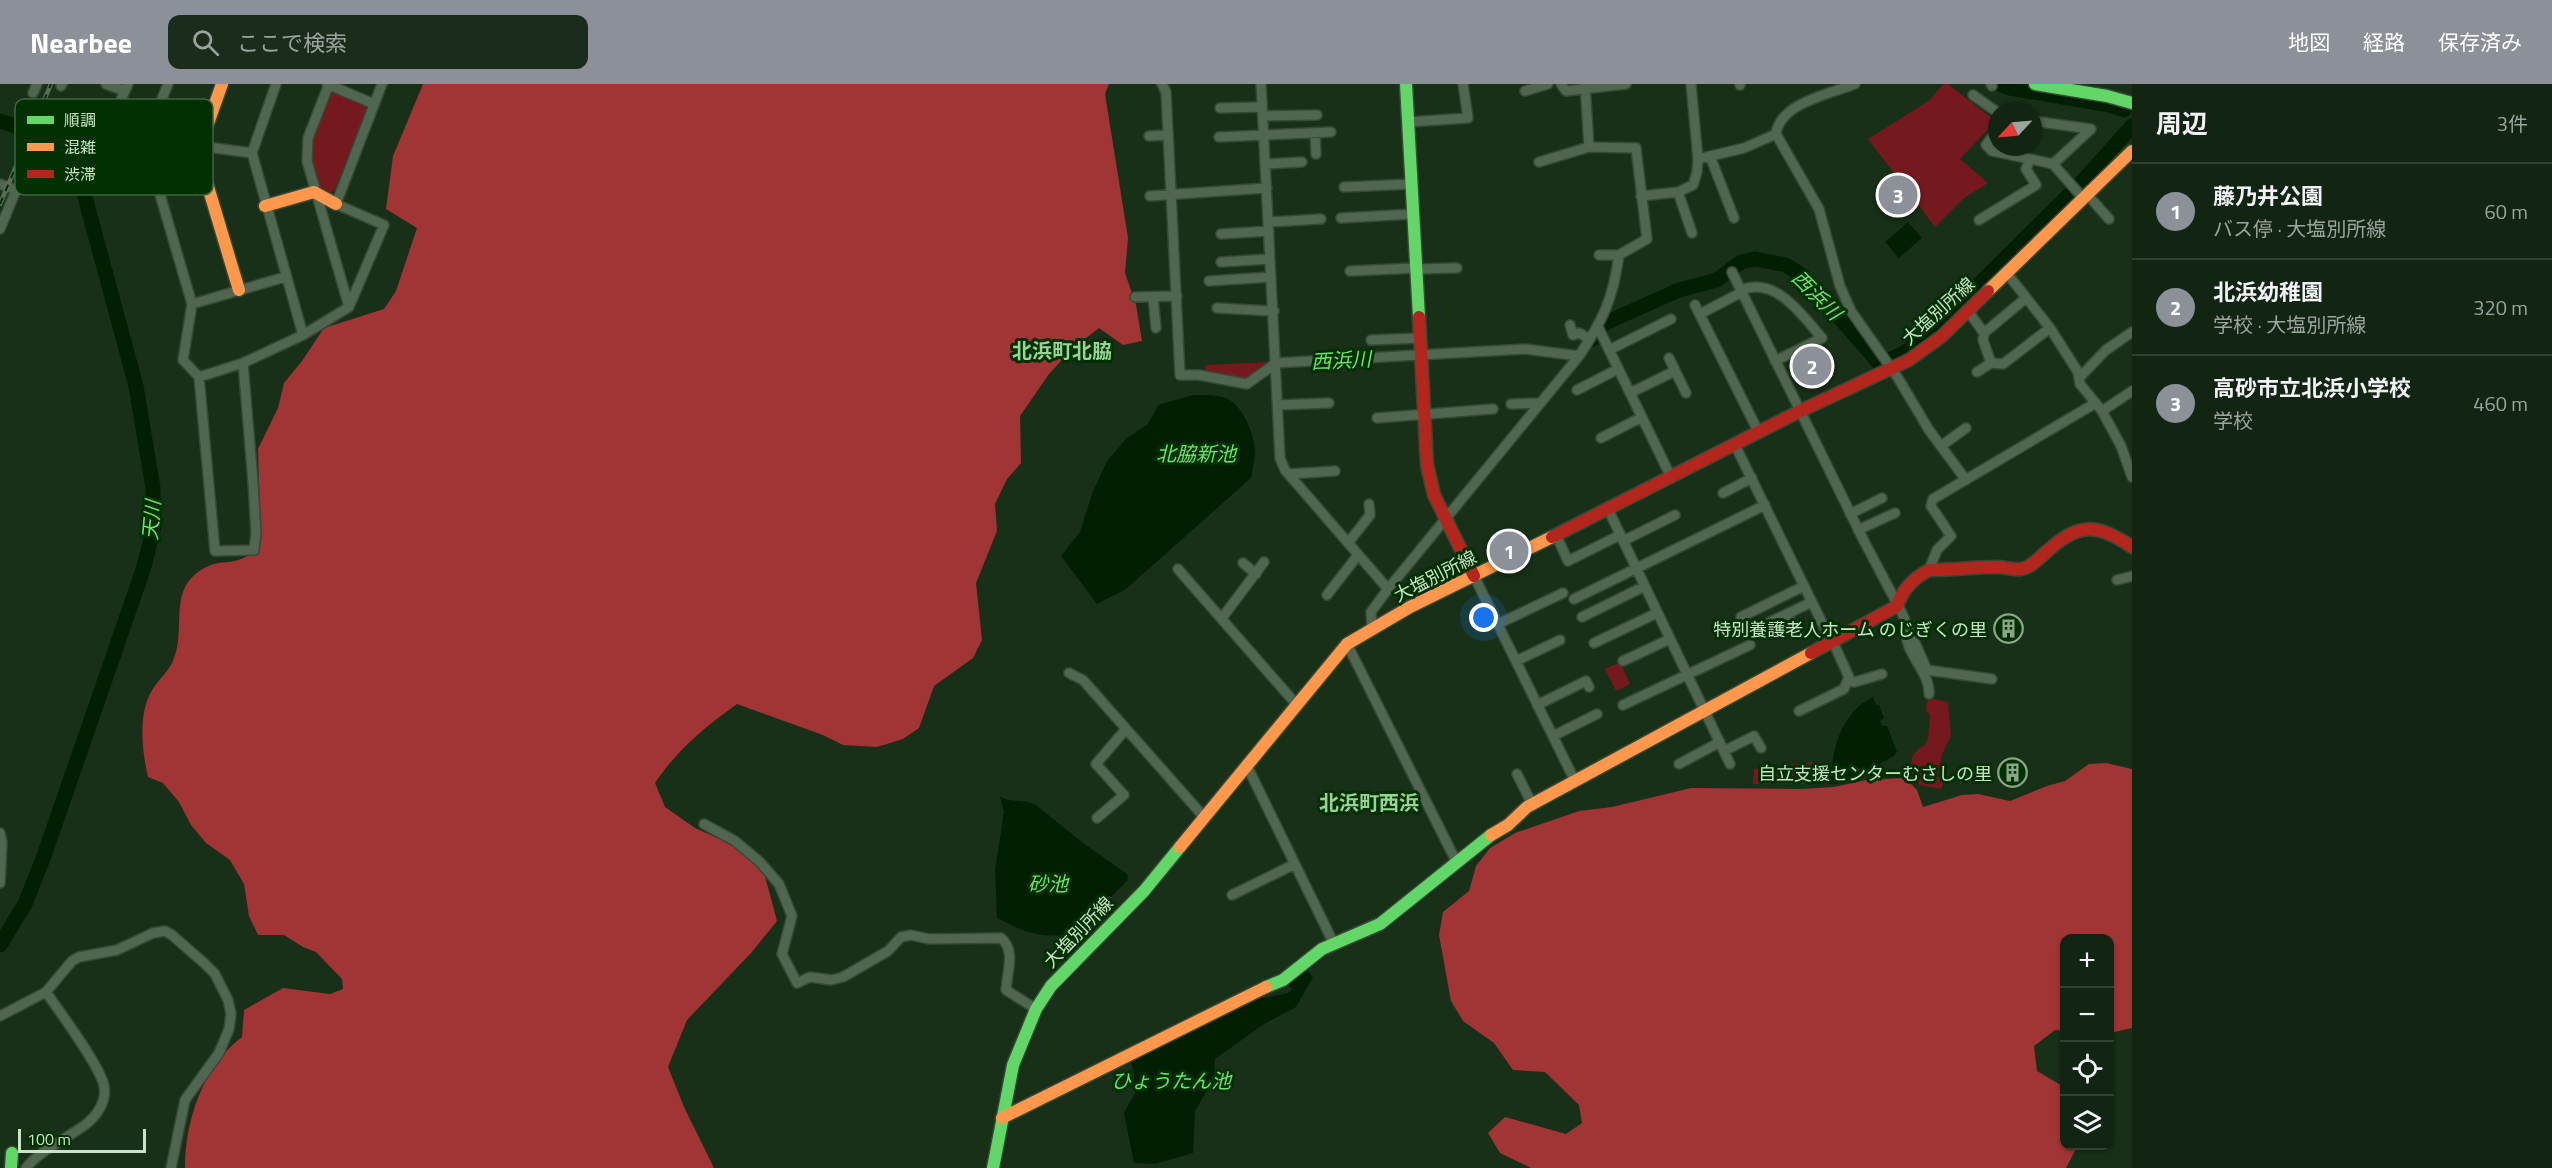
<!DOCTYPE html>
<html lang="ja">
<head>
<meta charset="utf-8">
<style>
  body { margin:0; font-family:"Titillium Web","Noto Sans JP",sans-serif; background:#1b2c1b; color:#f1f3f6 }
  .controls { position:absolute; right:18px; bottom:18px; display:grid; overflow:hidden; border-radius:12px; box-shadow:0 2px 4px #0004 }
  .controls button { width:54px; height:54px; display:grid; place-items:center; padding:0; border:0; border-bottom:2px solid #314132; background:#122412; color:#f1f3f6; font:30px sans-serif }
  .compass { position:absolute; left:1988px; top:18px; width:54px; height:54px; border-radius:50%; background:#122412; box-shadow:0 2px 4px #0004; rotate:244deg }
  .scale { position:absolute; left:18px; bottom:15px; width:128px; box-sizing:border-box; padding-left:6px; border:3px solid #c7e5c5; border-top:0; font-size:16px; line-height:21px; white-space:nowrap; color:#c7e5c5; -webkit-text-stroke:4px #023003; paint-order:stroke }
  .you { position:absolute; left:1484px; top:534px; width:21px; height:21px; margin:-15px; border:4px solid #fff; border-radius:50%; background:#1a73e8; box-shadow:0 0 0 9px #1a73e833 }
  .badge { display:grid; place-items:center; width:39px; height:39px; border-radius:50%; background:#8c9099; color:#fff; font-size:20px; font-weight:700 }
  .pin { position:absolute; translate:-50% -50%; border:3px solid #fff; box-shadow:0 2px 6px #0006 }
  .list { margin:0; padding:0; list-style:none }
  h2 { display:flex; justify-content:space-between; align-items:center; height:78px; margin:0; padding:0 24px; font-size:26px }
  h2 small { font-size:20px; font-weight:400; color:#9ca49f }
  .list li { display:grid; grid-template-columns:39px 1fr auto; gap:18px; align-items:center; box-sizing:border-box; height:96px; padding:0 24px; border-top:2px solid #314132 }
  .list b { display:block; font-size:22px; white-space:nowrap }
  .list p { margin:0; font-size:20px; white-space:nowrap; color:#9ca49f }
  .list em { font-size:20px; font-style:normal; color:#9ca49f }
  .icon { flex:none; width:33px; height:33px; fill:none; stroke:currentColor; stroke-width:2; stroke-linecap:round; stroke-linejoin:round }
  .map { position:relative; flex:none; width:2132px; height:1084px; overflow:hidden }
  header { display:flex; align-items:center; gap:36px; box-sizing:border-box; height:84px; padding:0 30px; background:#8c9099; color:#fff }
  header strong { font-size:28px }
  nav { display:flex; gap:33px; margin-inline-start:auto; font-size:21px }
  .search { width:420px; height:54px; background:#1b2c1b; display:flex; align-items:center; gap:15px; box-sizing:border-box; padding:0 21px; border-radius:12px; color:#9ca49f; font-size:22px }
  main { display:flex }
  aside { flex:1; background:#122412 }
  .map>svg:first-child { display:block }
</style>
</head>
<body>
<header>
<strong>Nearbee</strong>
<div class="search"><svg class="icon" aria-label="search" viewBox="0 0 24 24"><circle cx="10" cy="10" r="6"/><path d="M15 15l6 6"/></svg>ここで検索</div>
<nav><a>地図</a><a>経路</a><a>保存済み</a></nav>
</header>
<main>
<div class="map">
<svg width="2132" height="1084" viewBox="0 0 2132 1084">
  <rect width="100%" height="100%" fill="#183018"/>
  <!-- green -->
  <path fill="#75191e" d="M1943,0H1948L1993,35L1994,39L1960,75L1988,99L1964,114L1935,143L1868,55L1930,16Z
    M335,9L364,20L367,25L334,107L327,110C292,93 320,36 329,10Z
    M1270,278L1248,297L1206,289L1205,281Z
    M1620,578L1630,600L1616,607L1605,585Z
    M1929,614L1948,618L1951,652L1942,670L1938,692L1945,694L1941,705L1919,701C1913,682 1904,681 1919,664L1923,663L1928,655L1930,630L1927,628L1926,622Z
    M1813,678L1812,700H1753L1754,685Z"/>
  <!-- forest -->
  <path fill="#a13435" d="M423,0H1109L1105,10L1128,154L1125,189L1136,221L1142,257L1123,261L1099,244L1072,265L1049,290L1020,332L1021,379L1007,395L995,420L997,447L976,499L982,556L973,574L934,602L919,644L903,655L877,663L843,661L823,651L737,620C705,643 677,666 655,699L665,723L695,744L740,764L765,792L777,837L751,869L687,936L668,983L684,1023L714,1084H185C185,1037 203,982 242,953L244,926L283,904L330,910L343,905L342,895L316,868L303,863L284,851H258L249,832L244,800L230,776L206,759L191,741L179,718L163,699L148,693C142,667 138,632 151,608C157,596 170,587 174,574C186,546 168,506 201,486C224,471 237,488 261,459L258,365L278,324L284,299L302,277L324,244L384,225L396,207L417,144L386,125L393,72Z
    M2106,679L2132,685V944L2110,949V854H2064V947L2055,946L2034,962L2037,987L2064,1003V1062H2075L2076,1065L2066,1084H1531L1500,1069L1488,1049L1505,1033L1566,1050L1582,1039L1579,1021L1545,988L1513,986L1494,959L1463,937L1451,917L1439,851L1443,828L1469,807L1476,782L1490,764L1515,749L1579,727L1612,723L1691,704L1801,705L1834,703L1866,696L1905,694L1917,706L1923,723L1962,711L1978,710L2010,717L2047,702L2065,697L2089,680Z"/>
  <!-- water -->
  <path fill="#021f03" d="M1908,138L1922,154L1899,174L1885,158Z
    M1193,311C1204,311 1215,310 1226,314C1243,321 1256,353 1255,371C1254,379 1252,387 1251,394L1126,505L1097,520L1061,472L1080,448L1092,410L1107,377L1127,354L1148,340L1158,321Z
    M1873,613L1876,621H1879L1884,634L1880,637L1882,642H1887L1897,668L1894,672C1875,682 1849,701 1828,700V695L1831,694C1832,663 1843,627 1873,613Z
    M1000,713C1012,719 1024,715 1036,721L1083,759L1127,790L1128,796L1072,851C1036,853 1029,850 997,834L995,786L1004,728Z
    M1306,884L1313,893L1296,923L1264,940L1215,975L1214,994L1195,1027L1193,1069L1155,1080L1134,1079L1124,1029L1135,1009L1134,989L1130,975L1261,910L1264,914L1288,909L1292,905L1286,899Z"/>
  <g fill="none" stroke-linecap="round" stroke-linejoin="round">
    <!-- river -->
    <path stroke="#021f03" stroke-width="15" d="M1999,0L2010,4L2110,21L2124,26
      M0,37C39,50 53,52 78,87L136,302L153,404L154,442L144,483L44,772L25,820L0,861
      M1593,255L1603,240L1679,206L1717,196L1741,178L1755,175L1786,181L1803,192L1880,280L1904,269L1928,251L2081,99L2132,42"/>
    <defs>
      <path id="street" d="M106,0L125,7
        M168,0L155,32L148,60L154,90L192,220L183,276L199,293L215,467L254,466L256,450L253,398L243,279
        M276,0L252,69L303,251
        M327,0L374,20
        M329,0L308,54L307,77L349,223
        M1162,0L1166,8L1180,291H1199L1247,300L1276,279L1525,265L1579,272
        M1261,0L1280,374L1285,386L1388,505
        M1561,0L1566,7L1626,0
        M1740,0V1
        M1855,0C1829,10 1780,19 1776,50L1819,125L1840,202L1851,227L1898,294L1929,346L1966,396
        M1991,0L1992,2
        M61,2L62,0
        M1525,7L1548,0
        M33,9L37,0
        M1973,11L1997,28
        M1220,24L1262,23
        M1263,32L1317,31
        M108,34L116,27L128,0
        M2033,37L2091,45L2053,80
        M1408,38L1468,34L1463,0
        M1997,47L1986,61L1992,67L2030,75
        M1315,49L1316,70
        M1149,52L1168,51
        M1219,53L1331,48
        M148,60L200,62L252,69
        M1710,72L1734,134
        M1698,75L1744,64L1776,50
        M1539,78L1589,63
        M1265,80L1302,78
        M0,100L16,106L0,145
        M1344,103L1412,100
        M1678,108L1692,149
        M2087,110L2109,135
        M1150,112L1267,104
        M1641,112L1678,108L1693,101L1697,88L1698,75L1691,0
        M1341,134L1413,130
        M1979,136L2036,101L2026,85L2030,75L2053,80L2083,114
        M1268,138L1321,135
        M1221,150L1269,147
        M1599,171H1619
        M1221,178L1270,175
        M1416,185L1457,184
        M1350,187L1416,184
        M1732,188L1865,459L1901,527L1927,586L1992,595
        M2006,188L2050,244L2078,288L2080,300L2102,327L2121,362L2132,393
        M1209,197L1271,193
        M1741,206C1776,192 1802,231 1822,254L1775,277
        M1135,213L1177,212
        M1153,213L1156,244
        M192,220L285,193
        M1695,221L1759,349
        M1217,224L1274,227
        M1968,227L1984,249
        M1700,230L1742,208
        M1570,241L1573,251L1579,249L1590,255
        M1598,243L1671,393
        M1371,256L1420,254
        M1609,266L1671,235
        M1669,274L1686,309
        M1991,279L1983,256L1984,249L2026,214
        M1977,288L1991,279L2003,280L2050,244
        M199,293L243,279L303,251L349,223L384,141L336,120L382,0
        M2079,294L2106,266L2132,248
        M1577,306L1618,285
        M1630,309L1675,287
        M1511,320L1540,319
        M1278,321L1329,319
        M2102,327L2132,307
        M1377,334L1493,325
        M1601,354L1642,333
        M1735,361L1832,559
        M1941,362L1966,344
        M1289,390L1335,387
        M1723,409L1752,394
        M1608,425L1730,680
        M1850,430L1882,414
        M1858,446L1895,429
        M1556,451L1568,477L1620,451
        M1623,457L1675,431
        M1348,459L1370,431L1369,420
        M1243,479L1256,490
        M1178,485L1296,620
        M1929,486L1937,466L1951,452L1931,422L1933,415L2094,320
        M1474,492L1575,697
        M2117,496L2132,492
        M1327,511L1358,471
        M1574,515L1765,421
        M1787,530L1797,549
        M1582,533L1645,502
        M1741,533L1804,502
        M1222,534L1264,478
        M1770,538L1812,518
        M1498,540L1563,509
        M1906,543C1903,570 1930,586 1929,610
        M1372,544L1371,528L1388,505L1579,272C1603,236 1613,215 1619,171L1647,155L1636,64L1589,63L1585,0
        M1594,559L1657,529
        M1347,560L1457,779
        M1516,577L1560,556
        M1623,577L1670,555
        M1069,589L1083,596L1204,733
        M1848,597L1855,598L1882,590
        M1537,621L1586,597L1589,603
        M1623,621L1750,561
        M1799,627L1844,605L1849,593L1833,558
        M1553,652L1597,630
        M1724,667L1754,652L1761,664
        M1679,680L1720,658
        M1247,682L1334,860
        M1517,690L1532,720
        M1097,734L1124,711L1096,680L1126,645
        M704,740L735,757L760,778L779,800L792,832L782,870L797,899L810,893L831,896L843,893L888,867L901,853L911,851L929,855L1001,854C1016,866 1007,888 1006,906L1036,925
        M0,749L2,758L0,799
        M1232,811L1295,780
        M0,932L46,908L72,877L79,873L117,866L153,849L165,847L172,851L204,879L215,890L228,916L231,930L229,945L219,969L185,1016L171,1084
        M26,1084C40,1066 66,1055 85,1041C97,1032 107,1017 104,1002C101,983 59,927 46,908"/>
      <path id="fast" d="M1406,0L1419,233
        M2035,0L2107,12L2132,19
        M1266,903L1283,896L1322,865L1380,840L1491,751
        M11,1084L12,1069
        M993,1084L1013,981L1036,925L1051,902L1144,807L1180,763"/>
      <path id="slow" d="M222,0L200,62L203,86L239,206
        M265,122L314,108L336,120
        M1988,207L2132,67
        M1491,751L1508,741L1527,723L1811,569
        M1180,763L1347,560L1410,523L1552,453
        M1002,1034L1266,903"/>
      <path id="jam" d="M1419,233L1427,381L1434,411L1474,492
        M1552,453L1798,328L1909,276L1942,252L1988,207
        M1811,569L1897,522C1902,506 1914,494 1929,486C1952,486 1975,483 1998,483C2005,483 2013,486 2021,485C2030,484 2037,476 2044,470C2076,440 2094,437 2132,463"/>
    </defs>
    <!-- street casing -->
    <use href="#street" stroke="#354935" stroke-width="12"/>
    <!-- fast casing -->
    <use href="#fast" stroke="#354935" stroke-width="15"/>
    <!-- slow casing -->
    <use href="#slow" stroke="#354935" stroke-width="15"/>
    <!-- jam casing -->
    <use href="#jam" stroke="#354935" stroke-width="15"/>
    <!-- street -->
    <use href="#street" stroke="#516650" stroke-width="9"/>
    <!-- fast -->
    <use href="#fast" stroke="#63d668" stroke-width="12"/>
    <!-- slow -->
    <use href="#slow" stroke="#ff974d" stroke-width="12"/>
    <!-- jam -->
    <use href="#jam" stroke="#b3261e" stroke-width="12"/>
    <defs>
      <path id="rail" d="M0,120L51,0"/>
    </defs>
    <!-- rail casing -->
    <use href="#rail" stroke="#596c58" stroke-width="4.5"/>
    <!-- rail -->
    <use href="#rail" stroke="#023003" stroke-width="2" stroke-dasharray="7" stroke-linecap="butt"/>
  </g>
  <!-- icons -->
  <defs>
    <symbol id="building-ring" viewBox="-11 -11 22 22"><circle r="9.5" fill="#023003" stroke="#8aa688" stroke-width="1.5"/><path d="M-4-6H4V6H1V3H-1V6H-4ZM-2.5-4.3h1.7v1.8h-1.7ZM.8-4.3h1.7v1.8H.8ZM-2.5-1h1.7V.8h-1.7ZM.8-1h1.7V.8H.8Z" fill="#8aa688"/></symbol>
  </defs>
  <g fill-rule="evenodd">
    <use href="#building-ring" x="1992" y="528" width="33" height="33"/>
    <use href="#building-ring" x="1996" y="672" width="33" height="33"/>
  </g>
  <g text-anchor="middle" dominant-baseline="central" stroke-width="6" stroke-linejoin="round" paint-order="stroke">
    <!-- street labels -->
    <g font-size="18" fill="#c7e5c5" stroke="#023003">
      <text transform="translate(1938 227) rotate(-42)">大塩別所線</text>
      <text transform="translate(1435 492) rotate(-27)">大塩別所線</text>
      <text transform="translate(1078 848) rotate(-46)">大塩別所線</text>
    </g>
    <!-- poi labels -->
    <g font-size="18" fill="#c7e5c5" stroke="#023003" text-anchor="end">
      <text x="1987" y="545">特別養護老人ホーム のじぎくの里</text>
      <text x="1992" y="689">自立支援センターむさしの里</text>
    </g>
    <!-- water labels -->
    <g font-size="20" font-style="italic" fill="#6ce369" stroke="#023003">
      <text transform="translate(1817 211) rotate(45)">西浜川</text>
      <text transform="translate(1341 276) rotate(-3)">西浜川</text>
      <text x="1196" y="369">北脇新池</text>
      <text transform="translate(151 436) rotate(-85)">天川</text>
      <text x="1048" y="799">砂池</text>
      <text x="1171" y="996">ひょうたん池</text>
    </g>
    <!-- neighbourhood labels -->
    <g font-size="20" font-weight="bold" fill="#98d494" stroke="#023003">
      <text x="1062" y="266">北浜町北脇</text>
      <text x="1369" y="718">北浜町西浜</text>
    </g>
  </g>
  <!-- legend -->
  <rect x="15" y="15" width="198" height="96" rx="9" fill="#023003" stroke="#3d663d" stroke-width="1.5"/>
  <rect x="27" y="32" width="27" height="8" fill="#63d668"/>
  <rect x="27" y="59" width="27" height="8" fill="#ff974d"/>
  <rect x="27" y="86" width="27" height="8" fill="#b3261e"/>
  <g font-size="16" fill="#c7e5c5">
    <text x="64" y="42">順調</text>
    <text x="64" y="69">混雑</text>
    <text x="64" y="96">渋滞</text>
  </g>
</svg>
<div class="controls">
<button>+</button>
<button>−</button>
<button><svg class="icon" aria-label="locate" viewBox="0 0 24 24"><circle cx="12" cy="12" r="6"/><path d="M12 2v4M12 18v4M2 12h4M18 12h4"/></svg></button>
<button><svg class="icon" aria-label="layers" viewBox="0 0 24 24"><path d="M12 4l9 5-9 5-9-5zM3 14l9 5 9-5"/></svg></button>
</div>
<svg class="compass" viewBox="-18 -18 36 36"><path d="M0-13l5 13h-10z" fill="#e53935"/><path d="M0 13l5-13h-10z" fill="#9ca49f"/></svg>
<div class="scale">100 m</div>
<div class="you"></div>
<div class="pin badge" style="left:1509px;top:467px">1</div>
<div class="pin badge" style="left:1812px;top:282px">2</div>
<div class="pin badge" style="left:1898px;top:111px">3</div>
</div>
<aside>
<h2>周辺<small>3件</small></h2>
<ul class="list">
<li><span class="badge">1</span><div><b>藤乃井公園</b><p>バス停 · 大塩別所線</p></div><em>60 m</em></li>
<li><span class="badge">2</span><div><b>北浜幼稚園</b><p>学校 · 大塩別所線</p></div><em>320 m</em></li>
<li><span class="badge">3</span><div><b>高砂市立北浜小学校</b><p>学校</p></div><em>460 m</em></li>
</ul>
</aside>
</main>
</body>
</html>
